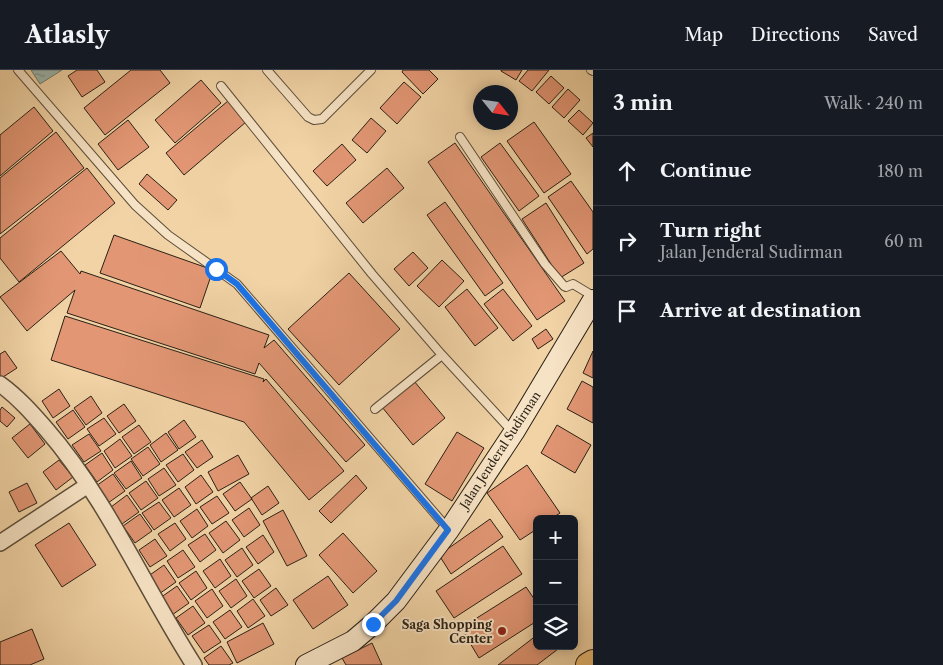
<!DOCTYPE html>
<html lang="en">
<head>
<meta charset="utf-8">
<style>
  body { margin:0; font-family:"Libre Caslon Text",serif; background:#20242c; color:#f1f3f6 }
  .controls { position:absolute; right:15px; bottom:15px; display:grid; overflow:hidden; border-radius:8px; box-shadow:0 2px 12px #0003 }
  .controls button { width:45px; height:45px; display:grid; place-items:center; padding:0; border:0; border-bottom:1px solid #363941; background:#171b24; color:#f1f3f6; font:25px sans-serif }
  .compass { position:absolute; left:473px; top:15px; width:45px; height:45px; border-radius:50%; background:#171b24; box-shadow:0 2px 12px #0003; rotate:120deg }
  .stop { position:absolute; width:15px; height:15px; margin:-11px; border:4px solid #1a73e8; border-radius:50%; background:#fff }
  .stop.end { background:#1a73e8; border-color:#fff; box-shadow:0 1px 5px #0008 }
  .list { margin:0; padding:0; list-style:none }
  h2 { display:flex; justify-content:space-between; align-items:center; height:65px; margin:0; padding:0 20px; font-size:21px }
  h2 small { font-size:16px; font-weight:400; color:#9ea1a6 }
  .list li { display:grid; grid-template-columns:32px 1fr auto; gap:15px; align-items:center; box-sizing:border-box; height:70px; padding:0 20px; border-top:1px solid #363941 }
  .list b { display:block; font-size:19px; white-space:nowrap }
  .list p { margin:0; font-size:16px; white-space:nowrap; color:#9ea1a6 }
  .list em { font-size:16px; font-style:normal; color:#9ea1a6 }
  .icon { flex:none; width:28px; height:28px; fill:none; stroke:currentColor; stroke-width:2; stroke-linecap:round; stroke-linejoin:round }
  .map { position:relative; flex:none; width:593px; height:595px; overflow:hidden }
  header { display:flex; align-items:center; gap:30px; box-sizing:border-box; height:70px; padding:0 25px; background:#171b24; border-bottom:1px solid #363941 }
  header strong { font-size:24px }
  nav { display:flex; gap:28px; margin-inline-start:auto; font-size:18px }
  main { display:flex }
  aside { flex:1; background:#171b24 }
  .map>svg:first-child { display:block }
</style>
</head>
<body>
<header>
<strong>Atlasly</strong>
<nav><a>Map</a><a>Directions</a><a>Saved</a></nav>
</header>
<main>
<div class="map">
<svg width="593" height="595" viewBox="0 0 593 595">
  <defs>
    <pattern id="water-ripples" width="26" height="14" patternUnits="userSpaceOnUse" patternTransform="scale(1.25)"><rect width="26" height="14" fill="#9cb7ae"/><path d="M2 4q2-2 4 0t4 0M15 11q2-2 4 0t4 0" fill="none" stroke="#7f948d"/></pattern>
  </defs>
  <rect width="100%" height="100%" fill="#f1d3a5"/>
  <filter id="stains"><feTurbulence type="fractalNoise" baseFrequency=".004" numOctaves="4"/><feColorMatrix values="0 0 0 0 .2 0 0 0 0 .09 0 0 0 0 .02 0 0 0 .5 -.17"/></filter>
  <radialGradient id="worn" r=".72"><stop offset=".6" stop-color="#630" stop-opacity="0"/><stop offset="1" stop-color="#630" stop-opacity=".3"/></radialGradient>
  <!-- water -->
  <path fill="url(#water-ripples)" stroke="#6e7b71" d="M31,0H62L40,14Z"/>
  <!-- building -->
  <path fill="#e29674" stroke="#2a2116" d="M77,0H97L105,12L82,27L68,6Z
    M131,0H160L170,13L105,65L84,38Z
    M403,0H429L438,9L423,24L402,2Z
    M501,0H522L516,10L501,1Z
    M528,0H549L532,21L519,11Z
    M551,6L564,18L549,34L536,22Z
    M201,10L221,33L175,73L155,50Z
    M404,12L421,27L397,54L380,38Z
    M568,19L580,30L564,48L552,37Z
    M228,31L246,52L184,105L166,83Z
    M34,37L53,61L0,106V65Z
    M579,40L593,53L583,65L568,51Z
    M371,48L386,61L367,83L352,70Z
    M128,50L149,77L118,100L98,74Z
    M534,52L571,104L544,123L507,71Z
    M56,62L84,98L0,164V108Z
    M593,63V77L586,68Z
    M455,73L565,231L537,250L428,92Z
    M500,73L539,126L519,141L481,87Z
    M342,74L356,90L327,116L313,101Z
    M87,98L115,133L19,212L0,188V168Z
    M387,98L404,118L363,153L346,133Z
    M147,104L177,130L168,140L139,114Z
    M571,111L593,142V179L587,184L548,127Z
    M445,132L503,213L485,226L427,145Z
    M546,133L584,193L560,208L522,149Z
    M114,165L213,200L200,238L100,203Z
    M61,181L80,204L81,201L269,265L264,278L274,270L365,375L346,392L259,293L255,304L67,243L75,220L27,261L0,227Z
    M413,182L428,198L409,216L394,199Z
    M442,190L464,211L439,237L417,216Z
    M349,203L400,259L339,315L288,259Z
    M467,219L498,258L475,276L445,237Z
    M503,219L532,256L513,271L484,234Z
    M65,246L264,309L263,312L266,309L344,401L309,430L244,352L51,290Z
    M546,259L553,269L538,279L532,269Z
    M5,281L17,298L0,309V284Z
    M593,281V308L583,303Z
    M414,311L445,348L413,375L382,337Z
    M582,311L593,317V353L567,339Z
    M59,319L70,336L53,348L42,331Z
    M91,326L102,343L86,355L74,338Z
    M124,334L136,351L119,363L107,346Z
    M2,337L15,348L7,357L0,351V340Z
    M73,340L85,357L68,369L56,352Z
    M104,348L116,364L99,376L87,359Z
    M184,350L196,367L179,379L168,362Z
    M30,354L45,374L28,388L12,368Z
    M139,355L151,372L134,384L122,367Z
    M557,355L591,375L575,403L541,383Z
    M457,362L484,378L452,431L425,414Z
    M166,363L178,380L161,392L150,375Z
    M89,364L101,381L84,392L72,375Z
    M120,369L132,386L115,398L104,381Z
    M202,370L213,387L197,398L185,382Z
    M148,377L160,394L143,406L131,389Z
    M102,383L113,400L97,412L85,395Z
    M183,384L194,400L178,412L166,395Z
    M238,385L249,404L218,421L208,402Z
    M59,390L73,407L56,420L43,402Z
    M131,391L142,408L126,419L114,403Z
    M527,395L560,443L551,449H537V459L520,470L487,423Z
    M164,398L176,415L159,426L148,409Z
    M113,404L125,421L108,433L96,416Z
    M201,405L213,422L196,434L185,417Z
    M356,405L367,418L331,453L319,441Z
    M146,411L158,428L141,440L129,423Z
    M240,412L252,429L235,441L223,424Z
    M27,413L37,433L19,442L9,422Z
    M268,416L279,433L262,445L251,428Z
    M179,418L191,435L174,447L162,430Z
    M127,425L139,442L122,454L111,437Z
    M217,426L229,443L212,454L200,437Z
    M159,432L171,448L154,460L142,443Z
    M249,438L260,455L244,467L232,450Z
    M197,439L208,456L192,468L180,451Z
    M283,440L307,486L287,496L263,451Z
    M140,444L152,461L135,473L123,456Z
    M490,449L503,467L451,504L439,485Z
    M226,451L240,470L223,483L209,463Z
    M69,453L96,495L62,517L35,475Z
    M175,453L186,469L170,481L158,464Z
    M343,463L377,501L353,523L319,485Z
    M205,464L216,480L200,492L188,475Z
    M263,465L274,482L258,494L246,477Z
    M155,469L167,486L150,497L139,480Z
    M503,476L522,504L454,548L436,521Z
    M242,478L253,495L237,507L225,490Z
    M183,480L195,497L178,508L167,491Z
    M220,489L231,506L215,518L203,501Z
    M164,495L176,512L159,524L147,507Z
    M259,499L271,516L254,528L242,511Z
    M196,501L207,518L191,530L179,513Z
    M328,506L348,535L313,559L293,530Z
    M236,509L247,526L231,538L219,521Z
    M177,516L189,533L172,545L160,528Z
    M526,517L537,533V551L479,588L461,558Z
    M276,518L288,535L271,546L260,530Z
    M212,519L223,536L207,548L195,531Z
    M253,529L265,546L248,558L237,541Z
    M193,536L205,553L188,565L176,548Z
    M230,540L242,557L225,569L213,552Z
    M263,553L274,574L237,593L227,572Z
    M209,555L221,572L204,583L192,566Z
    M32,559L44,589L30,595H0V572Z
    M537,565V576H562L537,595H498Z
    M372,573L382,595H346L342,588Z
    M221,576L233,593L229,595H209L204,588Z"/>
  <g fill="none" stroke-linecap="round" stroke-linejoin="round">
    <defs>
      <path id="service" d="M18,0L135,135L168,165L237,214L449,460
        M267,0L308,47L314,50L322,49L371,0
        M591,0L593,1
        M221,16L372,204L442,285L512,361
        M460,67L545,194L564,216L566,217L573,214L593,226
        M375,339L442,285"/>
      <path id="minor" d="M0,314C18,327 32,343 46,359C107,429 144,517 194,595
        M0,473L88,415"/>
      <path id="secondary" d="M306,595L353,571L373,554L396,531L449,460L514,362L593,230"/>
      <path id="trunk" d="M588,595L593,592"/>
    </defs>
    <!-- service casing -->
    <use href="#service" stroke="#5c4e3a" stroke-width="10"/>
    <!-- minor casing -->
    <use href="#minor" stroke="#5c4e3a" stroke-width="18"/>
    <!-- secondary casing -->
    <use href="#secondary" stroke="#2a2116" stroke-width="22"/>
    <!-- trunk casing -->
    <use href="#trunk" stroke="#2a2116" stroke-width="26"/>
    <!-- service -->
    <use href="#service" stroke="#f6e2c4" stroke-width="8"/>
    <!-- minor -->
    <use href="#minor" stroke="#f6e2c4" stroke-width="15"/>
    <!-- secondary -->
    <use href="#secondary" stroke="#f6e2c4" stroke-width="20"/>
    <!-- trunk -->
    <use href="#trunk" stroke="#e8ba72" stroke-width="24"/>
  </g>
  <g fill="none" stroke-linecap="round" stroke-linejoin="round">
    <!-- route -->
    <path stroke="#1a73e8" stroke-width="6" d="M216,199L237,214L448,460L396,531L373,554"/>
  </g>
  <!-- markers -->
  <circle fill="#8f2418" stroke="#f6e2c4" stroke-width="2" cx="502" cy="561" r="5"/>
  <g text-anchor="middle" dominant-baseline="central" stroke-width="4" stroke-linejoin="round" paint-order="stroke">
    <!-- street labels -->
    <g font-size="12" fill="#2a2116" stroke="#f6e2c4">
      <text transform="translate(500 380) rotate(-57)">Jalan Jenderal Sudirman</text>
    </g>
    <!-- poi labels -->
    <g font-size="12" font-weight="bold" fill="#2a2116" stroke="#f6e2c4" text-anchor="end">
      <text x="492" y="554">Saga Shopping<tspan x="492" dy="14">Center</tspan></text>
    </g>
  </g>
  <rect width="100%" height="100%" filter="url(#stains)"/>
  <rect width="100%" height="100%" fill="url(#worn)"/>
</svg>
<div class="controls">
<button>+</button>
<button>−</button>
<button><svg class="icon" aria-label="layers" viewBox="0 0 24 24"><path d="M12 4l9 5-9 5-9-5zM3 14l9 5 9-5"/></svg></button>
</div>
<svg class="compass" viewBox="-18 -18 36 36"><path d="M0-13l5 13h-10z" fill="#e53935"/><path d="M0 13l5-13h-10z" fill="#9ea1a6"/></svg>
<div class="stop" style="left:216px;top:199px"></div>
<div class="stop end" style="left:373px;top:554px"></div>
</div>
<aside>
<h2>3 min<small>Walk · 240 m</small></h2>
<ul class="list">
<li><svg class="icon" aria-label="ahead" viewBox="0 0 24 24"><path d="M12 20V5M6 11l6-6 6 6"/></svg><div><b>Continue</b></div><em>180 m</em></li>
<li><svg class="icon" aria-label="right" viewBox="0 0 24 24"><path d="M7 20v-9h11M14 6l5 5-5 5"/></svg><div><b>Turn right</b><p>Jalan Jenderal Sudirman</p></div><em>60 m</em></li>
<li><svg class="icon" aria-label="arrive" viewBox="0 0 24 24"><path d="M6 21V4h12l-3 4 3 4H6"/></svg><div><b>Arrive at destination</b></div></li>
</ul>
</aside>
</main>
</body>
</html>
